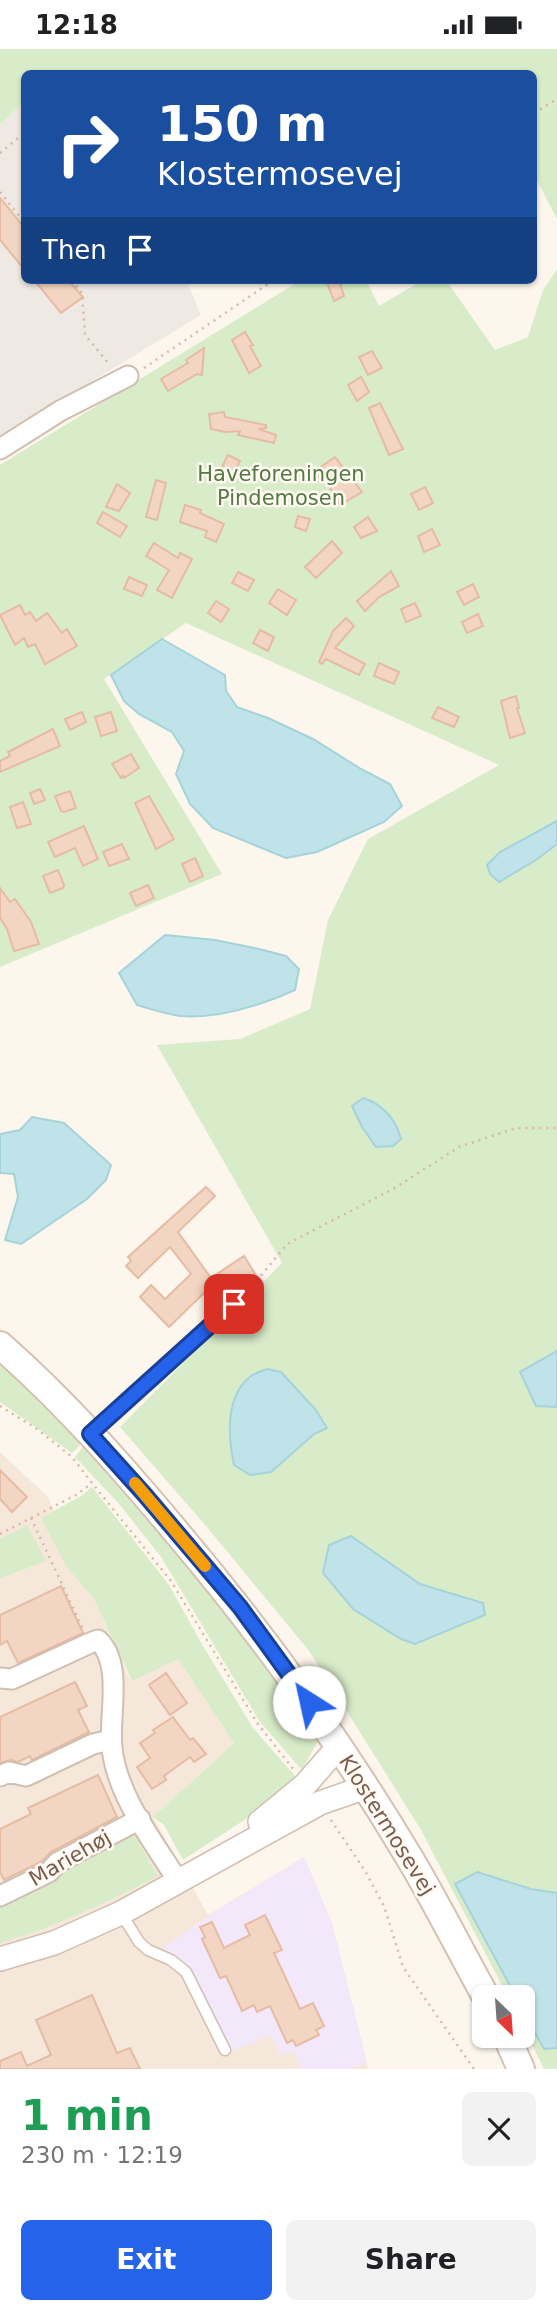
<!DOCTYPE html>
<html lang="en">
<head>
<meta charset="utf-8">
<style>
  body { margin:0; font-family:"DejaVu Sans",sans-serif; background:#f2f2f2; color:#202124; height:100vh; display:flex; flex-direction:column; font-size:26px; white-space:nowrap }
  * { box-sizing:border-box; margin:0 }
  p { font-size:23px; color:#757577 }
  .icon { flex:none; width:38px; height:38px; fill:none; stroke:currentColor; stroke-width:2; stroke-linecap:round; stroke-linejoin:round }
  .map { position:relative; height:2020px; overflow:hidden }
  .side { display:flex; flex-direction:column; background:#fff; flex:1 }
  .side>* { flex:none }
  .top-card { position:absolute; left:21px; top:21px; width:516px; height:214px; border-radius:10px; box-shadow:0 2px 5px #0004; background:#1a4fa0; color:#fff; overflow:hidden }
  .needle { width:46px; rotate:155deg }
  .fabs { position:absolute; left:472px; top:1936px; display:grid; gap:14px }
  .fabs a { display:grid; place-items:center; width:63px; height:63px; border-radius:10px; background:#fff; box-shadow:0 2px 5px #0004; font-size:35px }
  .pin { position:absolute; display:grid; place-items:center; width:60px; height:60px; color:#fff; margin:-30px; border-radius:14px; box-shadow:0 4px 10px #0006 }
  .me { position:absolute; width:77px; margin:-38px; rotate:325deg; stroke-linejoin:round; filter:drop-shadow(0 0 5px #0008) }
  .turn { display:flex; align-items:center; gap:24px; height:147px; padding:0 21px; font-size:32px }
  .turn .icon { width:91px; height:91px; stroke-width:2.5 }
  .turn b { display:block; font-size:49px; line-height:60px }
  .then { display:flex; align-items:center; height:66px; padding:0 21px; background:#0003; gap:14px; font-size:26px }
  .round { display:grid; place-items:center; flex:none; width:74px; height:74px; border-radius:10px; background:#f2f2f2 }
  .overview { display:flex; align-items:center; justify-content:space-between; height:119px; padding:0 21px }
  h1 { font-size:42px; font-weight:700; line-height:52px; color:#1e9e55 }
  .cta { display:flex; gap:14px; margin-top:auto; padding:14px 21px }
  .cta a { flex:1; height:80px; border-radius:10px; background:#2563eb; color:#fff; font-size:28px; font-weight:700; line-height:80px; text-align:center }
  .cta a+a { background:#f2f2f2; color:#202124 }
  .status { display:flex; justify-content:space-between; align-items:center; height:49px; padding:0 35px; background:#fff; direction:ltr }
  .status svg { height:19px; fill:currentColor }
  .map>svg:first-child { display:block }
  .residential { fill:#f5e8da }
  .industrial { fill:#efe9e4 }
  .education { fill:#f3e8fa }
  .green { fill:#d8ecc9 }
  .water { fill:#bfe3e8; stroke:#a5d3da; stroke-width:2 }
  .building { fill:#f3d5c3; stroke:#e6bba3; stroke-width:2 }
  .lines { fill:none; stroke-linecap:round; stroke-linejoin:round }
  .service-casing { stroke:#d1beb0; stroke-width:13 }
  .minor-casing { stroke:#d1beb0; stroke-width:23 }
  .tertiary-casing { stroke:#d1beb0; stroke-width:26 }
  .secondary-casing { stroke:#d6c0b0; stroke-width:30 }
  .path { stroke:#d9b8a5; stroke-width:2.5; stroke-dasharray:2 5; stroke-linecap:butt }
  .service { stroke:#fff; stroke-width:10 }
  .minor { stroke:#fff; stroke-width:19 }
  .tertiary { stroke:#fff; stroke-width:23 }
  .secondary { stroke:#fff; stroke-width:26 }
  .route-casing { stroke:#184099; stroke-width:18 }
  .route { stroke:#2563eb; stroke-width:12 }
  .slow { stroke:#f59e0b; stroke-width:12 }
  .labels { text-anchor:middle; stroke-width:5; stroke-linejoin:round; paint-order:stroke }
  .park-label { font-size:21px; fill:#537a41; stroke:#fffaf3 }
  .street-label { font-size:21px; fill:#7a5c4d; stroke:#fffaf3 }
</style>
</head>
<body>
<div class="status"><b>12:18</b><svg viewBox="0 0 49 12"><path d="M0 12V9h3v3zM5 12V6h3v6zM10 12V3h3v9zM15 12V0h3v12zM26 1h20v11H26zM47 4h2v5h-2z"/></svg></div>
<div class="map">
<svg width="557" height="2020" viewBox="0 0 557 2020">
  <rect width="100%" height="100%" fill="#fdf6ec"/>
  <polygon class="residential" points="0,1403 48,1448 131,1632 178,1610 234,1694 153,1768 208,1866 304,1808 332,1874 368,2020 0,2020"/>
  <polygon class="industrial" points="24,53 24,231 186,231 201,266 0,388 0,75"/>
  <polygon class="education" points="304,1808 332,1874 367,2013 350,2020 301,2020 293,2002 281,2007 271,1986 231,2003 190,1921 178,1910 160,1901 208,1867"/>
  <g class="green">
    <polygon points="0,0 557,0 557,170 534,126 534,24 63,24 58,20 54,24 24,24 24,53 0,75"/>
    <polygon points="557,220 557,2020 544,2020 523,1977 523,1948 508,1948 421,1781 310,1603 206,1477 120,1378 282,1214 157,996 240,990 310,960 328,871 368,790 499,716 186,574 104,630 222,825 0,918 0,416 301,231 366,231 379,257 423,231 446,231 495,301 528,288 543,241"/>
    <polygon points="0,1312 81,1395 72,1404 0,1353"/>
    <polygon points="84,1397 218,1549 320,1688 302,1721 260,1673 161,1508 120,1456 75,1408"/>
    <polygon points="92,1438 169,1536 203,1597 253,1679 296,1728 267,1756 183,1811 164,1776 153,1768 234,1694 178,1610 132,1632 94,1550 66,1517 41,1469 81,1447"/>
    <polygon points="27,1476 46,1512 0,1529 0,1490"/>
    <path d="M132 1783 158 1827C107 1854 56 1877 0 1894V1856L59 1827 61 1819Z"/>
  </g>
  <g class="water">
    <polygon points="162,590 225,626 226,642 237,658 268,669 313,690 361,720 390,735 402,757 384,773 317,803 286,809 213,779 190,755 176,725 184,702 172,683 139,665 124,652 111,626"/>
    <polygon points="557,772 557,795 536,811 499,833 490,825 487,816 500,803"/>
    <path d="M165 886 215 891 259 900 286 907 299 920 295 941C259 957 219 970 180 967 165 965 151 960 137 956L119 924Z"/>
    <path d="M363 1049C382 1055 396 1070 401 1090L393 1097 376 1098 362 1078 352 1057Z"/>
    <polygon points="32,1068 64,1074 111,1116 106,1131 87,1150 21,1195 5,1191 18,1148 14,1125 0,1124 0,1085 20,1081"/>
    <polygon points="557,1302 557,1358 536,1357 520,1323"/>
    <path d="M267 1320 281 1323 316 1361 327 1379 314 1385 271 1423 250 1426 234 1416C228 1387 225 1347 251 1327 255 1324 262 1322 267 1320Z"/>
    <polygon points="351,1487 420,1535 483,1554 485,1566 415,1595 401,1590 353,1560 323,1524 329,1496"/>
    <polygon points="477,1823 531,1840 557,1844 557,1999 544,2000 523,1962 523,1948 516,1948 455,1835"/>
  </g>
  <g class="building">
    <polygon points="0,149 24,178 24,220 0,191"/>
    <polygon points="34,231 68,231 83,248 61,264"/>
    <polygon points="326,231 339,231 344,247 334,252"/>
    <polygon points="245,283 253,296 250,297 261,317 249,324 232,291"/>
    <polygon points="204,299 202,326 197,325 168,342 161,330 188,314 186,311"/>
    <polygon points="372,302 382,319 368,326 359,308"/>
    <polygon points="361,328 369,343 357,352 348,336"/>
    <polygon points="380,354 403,400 389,406 369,359"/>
    <polygon points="224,363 225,368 266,376 266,379 258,380 276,386 274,394 238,386 240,382 225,383 211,380 209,365"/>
    <polygon points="228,406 240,412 233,426 221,420"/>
    <polygon points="335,408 362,443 340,456 325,430 322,432 315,422"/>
    <polygon points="156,431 166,434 157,471 146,468"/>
    <polygon points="117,435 130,444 119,462 106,458"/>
    <polygon points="425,438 433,454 419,461 411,445"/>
    <polygon points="185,456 201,461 200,464 224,475 216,493 205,488 207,482 180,473"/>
    <polygon points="103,463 127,477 120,488 97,474"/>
    <polygon points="298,467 310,470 306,482 295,478"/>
    <polygon points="368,468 377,482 361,489 354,478"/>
    <polygon points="432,480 440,496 424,503 418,487"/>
    <polygon points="332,492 342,504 316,529 305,518"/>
    <polygon points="154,494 178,509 180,504 192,510 172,549 157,541 169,521 146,507"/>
    <polygon points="391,522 399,537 379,548 365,562 357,552"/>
    <polygon points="238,523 254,531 248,542 232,534"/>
    <polygon points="129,528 147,536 142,547 124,540"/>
    <polygon points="473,535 479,548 464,556 457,543"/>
    <polygon points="278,540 296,551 287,566 269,554"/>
    <polygon points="216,552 229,560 221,573 208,564"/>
    <polygon points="415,554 421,567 406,573 401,560"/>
    <polygon points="20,556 25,566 30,563 36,572 47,564 62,584 67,580 77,597 45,615 35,595 28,598 24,589 15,596 0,566"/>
    <polygon points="478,565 483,577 467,584 462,573"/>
    <polygon points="346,569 354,577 335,599 365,615 359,626 326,610 322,615 319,613 333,582"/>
    <polygon points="260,581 274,588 268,602 253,594"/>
    <polygon points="379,614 399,623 394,635 374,627"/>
    <polygon points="516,647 519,659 517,659 525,684 510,689 501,652"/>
    <polygon points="438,658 459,668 454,678 432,669"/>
    <polygon points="82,663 86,673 70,681 65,670"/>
    <polygon points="111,663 117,682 101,687 95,668"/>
    <polygon points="53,680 60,697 0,723 0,712 10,707 8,703"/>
    <polygon points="131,705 139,719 124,729 123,727 121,729 112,715"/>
    <polygon points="40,740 45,751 34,755 30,744"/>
    <polygon points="70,742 76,759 64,763 61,762 55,747"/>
    <polygon points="149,747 174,790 156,800 135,754"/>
    <polygon points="23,753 31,775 17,779 10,758"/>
    <polygon points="84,777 98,810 83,817 75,799 55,808 48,793"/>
    <polygon points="122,795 129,810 109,817 103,803"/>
    <polygon points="195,809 203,827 190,833 182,815"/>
    <polygon points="58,821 64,836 63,839 50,844 43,827"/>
    <polygon points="148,836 154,849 136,857 130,844"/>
    <polygon points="0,839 10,853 15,850 31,873 39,895 14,902 7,880 0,869"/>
    <polygon points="206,1138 215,1147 178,1183 211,1229 244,1207 257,1228 215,1257 206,1242 169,1278 140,1248 151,1236 165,1250 191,1225 170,1198 138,1229 126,1217 131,1212 128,1208"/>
    <polygon points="0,1421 27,1448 12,1463 0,1450"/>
    <polygon points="61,1537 83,1584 18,1614 7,1592 0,1596 0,1566"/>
    <polygon points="166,1624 187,1654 170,1666 149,1636"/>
    <polygon points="75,1633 87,1657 78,1661 89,1683 32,1711 30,1707 18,1713 11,1711 0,1714 0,1668"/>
    <polygon points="173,1668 190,1691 193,1689 206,1705 194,1713 190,1708 164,1727 166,1731 152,1740 137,1718 150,1709 140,1694 155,1684 153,1681"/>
    <polygon points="98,1726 117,1768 51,1803 41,1813 4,1831 0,1823 0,1780 31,1765 28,1759"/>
    <polygon points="265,1866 282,1901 274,1904 300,1960 313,1954 324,1977 316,1981 319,1986 296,1997 293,1991 287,1994 270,1957 257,1963 254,1956 242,1962 226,1927 220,1929 202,1890 205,1888 200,1878 212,1873 224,1899 250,1886 245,1876"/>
    <polygon points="92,1946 117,2004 130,1999 140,2020 0,2020 0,2012 21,2003 27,2017 51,2006 36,1971"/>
  </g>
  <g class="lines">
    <defs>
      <g id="service">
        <polyline points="90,1385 234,1255"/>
        <polyline points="121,1864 139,1893 148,1901 171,1911 186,1923 225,2001"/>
      </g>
      <g id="minor">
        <polyline points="0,400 60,362 128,327"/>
        <path d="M0 1629 12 1630 90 1594 98 1591C124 1615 108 1668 112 1699 117 1747 153 1792 178 1832"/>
        <polyline points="0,1727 9,1723 26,1727 93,1695 111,1691"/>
        <polyline points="0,1847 49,1823 57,1814 140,1770"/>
      </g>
      <g id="tertiary">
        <polyline points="260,1773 305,1736 339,1697"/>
        <polyline points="0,1910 54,1894 121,1864 320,1754 366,1738"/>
      </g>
      <g id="secondary">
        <path d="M0 1296C65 1353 123 1419 178 1485 265 1588 343 1697 412 1813 438 1857 461 1903 486 1948"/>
        <polyline points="506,1986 521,2020"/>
      </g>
    </defs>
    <use href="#service" class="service-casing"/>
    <use href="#minor" class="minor-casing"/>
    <use href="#tertiary" class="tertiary-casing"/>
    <use href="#secondary" class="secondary-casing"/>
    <g class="path">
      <polyline points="534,64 557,50"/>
      <polyline points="0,104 24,84"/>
      <polyline points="0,143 24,173"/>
      <polyline points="72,231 82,244 85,286 110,316"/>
      <polyline points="144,319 274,231"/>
      <polyline points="242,1247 255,1234 287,1195 393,1140 459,1098 516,1079 557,1079"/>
      <polyline points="0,1357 37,1380 72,1408 92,1434 171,1532 258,1675 294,1721"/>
      <polyline points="31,1469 83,1580"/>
      <polyline points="0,1485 76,1446 92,1434"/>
      <polyline points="331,1771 365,1822 384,1857 403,1918 474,2020"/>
    </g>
    <use href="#service" class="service"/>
    <use href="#minor" class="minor"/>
    <use href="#tertiary" class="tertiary"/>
    <use href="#secondary" class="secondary"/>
  </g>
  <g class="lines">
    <defs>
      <polyline id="route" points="234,1255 90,1385 145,1446 240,1558 309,1653"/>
    </defs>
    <use href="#route" class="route-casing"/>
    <use href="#route" class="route"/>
    <polyline class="slow" points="135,1434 205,1517"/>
  </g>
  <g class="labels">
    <g class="park-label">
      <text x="281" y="432">Haveforeningen<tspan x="281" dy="24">Pindemosen</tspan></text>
    </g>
    <g class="street-label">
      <text transform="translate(387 1776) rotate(58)" y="7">Klostermosevej</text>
      <text transform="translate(70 1809) rotate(-30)" y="7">Mariehøj</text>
    </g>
  </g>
</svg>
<div class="fabs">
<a><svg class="needle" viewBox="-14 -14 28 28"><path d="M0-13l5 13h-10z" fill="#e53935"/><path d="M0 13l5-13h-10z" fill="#757577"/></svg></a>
</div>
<div class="pin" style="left:234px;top:1255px;background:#d93025"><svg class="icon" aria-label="arrive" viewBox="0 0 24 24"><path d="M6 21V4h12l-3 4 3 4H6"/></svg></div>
<svg class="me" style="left:309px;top:1653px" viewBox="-20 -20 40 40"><circle r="19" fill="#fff"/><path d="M0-13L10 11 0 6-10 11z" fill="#2563eb"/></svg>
<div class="top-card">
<div class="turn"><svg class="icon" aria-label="right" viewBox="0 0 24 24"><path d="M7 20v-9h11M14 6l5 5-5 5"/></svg><div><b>150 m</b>Klostermosevej</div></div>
<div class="then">Then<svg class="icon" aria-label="arrive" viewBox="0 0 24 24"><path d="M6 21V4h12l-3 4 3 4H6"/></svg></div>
</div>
</div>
<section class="side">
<div class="overview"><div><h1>1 min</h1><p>230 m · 12:19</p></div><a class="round"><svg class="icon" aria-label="close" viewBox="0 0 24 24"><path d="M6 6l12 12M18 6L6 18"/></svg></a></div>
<div class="cta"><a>Exit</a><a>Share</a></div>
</section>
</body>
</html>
